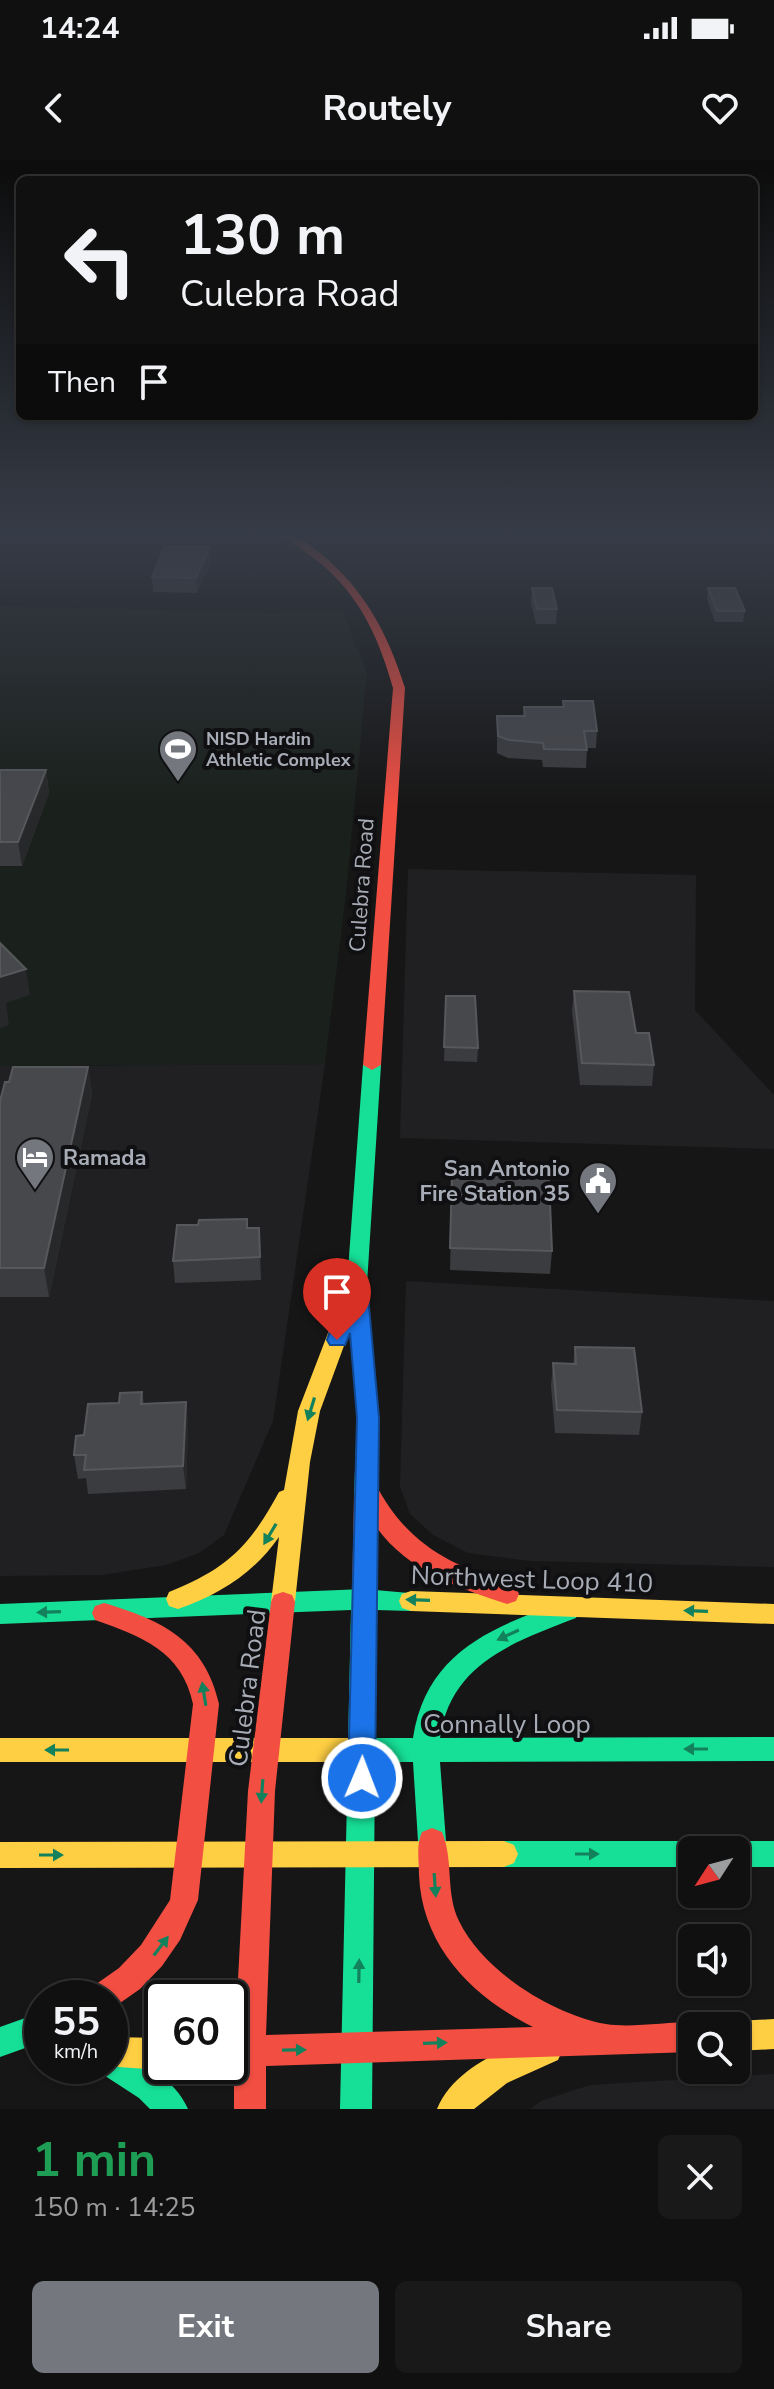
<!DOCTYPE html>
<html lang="en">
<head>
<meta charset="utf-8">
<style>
  body { margin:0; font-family:"Nunito Sans",sans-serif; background:#191919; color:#f1f3f6; height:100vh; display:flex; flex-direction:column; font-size:30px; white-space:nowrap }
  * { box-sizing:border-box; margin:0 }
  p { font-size:26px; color:#9c9d9f }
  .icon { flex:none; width:44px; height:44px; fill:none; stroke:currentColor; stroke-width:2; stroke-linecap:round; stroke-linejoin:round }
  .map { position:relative; height:1949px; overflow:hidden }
  .details { display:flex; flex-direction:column; background:#101010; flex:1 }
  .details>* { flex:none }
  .banner { position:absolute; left:16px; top:16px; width:742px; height:244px; border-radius:12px; box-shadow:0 2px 6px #0004,0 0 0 2px #303030; background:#101010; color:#f1f3f6; overflow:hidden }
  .needle { width:52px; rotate:234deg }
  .fabs { position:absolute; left:678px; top:1676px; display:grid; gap:16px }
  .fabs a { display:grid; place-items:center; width:72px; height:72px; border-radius:12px; background:#101010; box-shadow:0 2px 6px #0004,0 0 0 2px #303030; font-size:40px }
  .speed { position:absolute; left:24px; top:1820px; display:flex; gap:16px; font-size:40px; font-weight:700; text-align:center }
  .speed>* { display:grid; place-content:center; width:104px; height:104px; border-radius:50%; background:#101010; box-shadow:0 2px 6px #0004,0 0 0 2px #303030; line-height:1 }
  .speed small { font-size:20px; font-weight:400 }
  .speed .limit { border:4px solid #111; border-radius:12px; background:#fff; color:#111 }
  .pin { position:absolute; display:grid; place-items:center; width:68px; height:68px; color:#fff; margin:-82px -34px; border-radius:50% 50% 50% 0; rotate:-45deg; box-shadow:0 0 8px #0007 }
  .pin .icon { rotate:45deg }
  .me { position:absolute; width:88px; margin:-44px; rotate:1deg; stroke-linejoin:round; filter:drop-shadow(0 0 6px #0008) }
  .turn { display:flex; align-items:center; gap:28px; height:168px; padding:0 32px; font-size:36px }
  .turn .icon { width:104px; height:104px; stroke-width:2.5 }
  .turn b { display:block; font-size:56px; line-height:68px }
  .then { display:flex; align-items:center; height:76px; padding:0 32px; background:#0003; gap:16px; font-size:30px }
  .round { display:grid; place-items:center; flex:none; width:84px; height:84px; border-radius:12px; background:#191919 }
  .summary { display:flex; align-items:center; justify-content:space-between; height:136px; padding:0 32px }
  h1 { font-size:48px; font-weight:700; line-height:60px; color:#1e9e55 }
  .cta { display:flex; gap:16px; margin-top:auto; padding:16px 32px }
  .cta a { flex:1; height:92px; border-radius:12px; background:#74787e; color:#fff; font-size:32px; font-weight:700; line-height:92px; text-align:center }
  .cta a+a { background:#191919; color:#f1f3f6 }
  .status { display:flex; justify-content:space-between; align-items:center; height:56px; padding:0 40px; background:#101010; direction:ltr }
  .status svg { height:22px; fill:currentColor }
  header { display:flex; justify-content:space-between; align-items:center; height:104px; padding:0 32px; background:#101010; font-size:36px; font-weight:700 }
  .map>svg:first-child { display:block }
  .built { fill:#202023 }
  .green { fill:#1a201b }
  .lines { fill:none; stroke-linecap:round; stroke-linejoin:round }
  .fast { fill:#16e098; fill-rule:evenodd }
  .slow { fill:#ffcf43; fill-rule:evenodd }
  .jam { fill:#f24e42; fill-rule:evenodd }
  .wall { fill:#3b3c3f }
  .shaded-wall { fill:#272829 }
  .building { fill:#47484c; stroke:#56585c; stroke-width:2 }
  .oneway { fill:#13825c }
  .route { fill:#1a73e8; stroke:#114b97; stroke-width:2 }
  .labels { text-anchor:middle; stroke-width:8; stroke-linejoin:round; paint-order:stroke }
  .far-poi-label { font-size:18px; font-weight:bold; fill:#a7acb6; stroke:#101012; text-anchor:start }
  .street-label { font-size:22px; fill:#a7acb6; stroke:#101012 }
  .poi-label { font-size:22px; font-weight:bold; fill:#a7acb6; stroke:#101012; text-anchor:start }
  .near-street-label { font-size:26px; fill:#a7acb6; stroke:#101012 }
</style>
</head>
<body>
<div class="status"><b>14:24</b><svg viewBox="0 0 49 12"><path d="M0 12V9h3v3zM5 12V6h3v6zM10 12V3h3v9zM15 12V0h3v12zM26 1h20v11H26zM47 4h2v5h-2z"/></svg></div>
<header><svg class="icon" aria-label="back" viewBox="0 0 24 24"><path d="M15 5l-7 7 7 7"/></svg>Routely<svg class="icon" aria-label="heart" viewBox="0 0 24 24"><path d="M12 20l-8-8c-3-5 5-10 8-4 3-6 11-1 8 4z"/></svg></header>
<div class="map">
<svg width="774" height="1949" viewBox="0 0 774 1949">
  <rect width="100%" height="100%" fill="#161616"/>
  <g class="built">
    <polygon points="408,709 696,715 695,850 774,935 774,989 400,978"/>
    <polygon points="325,904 273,1261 224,1375 199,1393 166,1405 102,1415 0,1416 0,906"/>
    <polygon points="406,1121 774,1141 774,1407 530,1401 468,1393 433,1375 410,1354 400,1327"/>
    <polygon points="774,1914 774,1949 530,1949 541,1941 590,1925"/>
  </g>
  <polygon class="green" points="0,446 276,453 342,450 367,513 346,734 325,904 0,906"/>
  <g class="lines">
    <g class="fast">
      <polygon points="372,900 381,905 367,1124 379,1258 378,1336 374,1342 366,1345 358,1342 354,1336 357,1258 347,1124 363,905"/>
      <path d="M364 1429 420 1434 423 1441 420 1448 411 1451 376 1450 375 1578H413C426 1492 493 1466 567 1441L576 1444 579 1451 576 1458C513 1482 450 1504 440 1578L774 1577V1601L440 1602 446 1681 442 1690 432 1694 422 1690 418 1681 413 1602H375L372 1949H340L348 1595 346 1590 348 1584 351 1450 0 1464V1444Z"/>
      <polygon points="504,1681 692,1681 702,1685 704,1690 692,1690 692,1707 504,1707 494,1703 490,1694 494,1685"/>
      <polygon points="736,1681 774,1681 774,1707 736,1707 736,1690 724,1690 726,1685"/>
      <polygon points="42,1852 42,1882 0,1897 0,1867"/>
      <path d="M110 1885C138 1897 176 1920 188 1949H150L139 1938 99 1912 96 1906H110Z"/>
    </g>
    <g class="slow">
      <path d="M353 1127 360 1129 363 1134 320 1251 310 1302 295 1442 292 1449 283 1452 274 1449 271 1442 279 1377C254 1413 219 1435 178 1449L169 1446 166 1439 169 1432C228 1408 249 1387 279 1332L284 1330 298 1251 343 1134 346 1129Z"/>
      <polygon points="411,1431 774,1444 774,1464 411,1451 402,1448 399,1441 402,1434"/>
      <polygon points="0,1578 359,1578 368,1582 372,1590 368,1598 359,1602 0,1602"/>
      <polygon points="504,1681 514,1685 518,1694 514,1703 504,1707 0,1708 0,1682"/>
      <polygon points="774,1859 774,1889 736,1891 736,1866 725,1865 736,1861"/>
      <path d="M547 1873 558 1878 563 1889 558 1900 507 1923 474 1949H437C454 1907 507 1887 547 1873Z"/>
      <polygon points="110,1877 162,1878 162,1906 171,1906 162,1910 104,1906 110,1906"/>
    </g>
    <g class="jam">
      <path d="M282 374C298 374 308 384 320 393 365 430 388 474 405 528L381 905 372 910 363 905 393 528C380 482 363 442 327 409 313 396 296 387 282 374Z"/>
      <path d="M368 1322 376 1325C409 1387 452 1405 516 1427L519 1434 516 1441 507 1444C459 1428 408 1411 377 1368L376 1439 373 1446 364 1449 355 1446 352 1439 354 1336 360 1325Z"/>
      <path d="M283 1432 292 1435 295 1442 275 1631 266 1875 533 1867C472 1837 422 1786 419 1715 419 1700 416 1685 422 1672L432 1668 442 1672C454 1700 445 1732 459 1761 483 1811 552 1854 606 1864 630 1868 667 1862 692 1862L703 1866H692V1892L266 1906V1949H234V1907L226 1906H230V1876H235L248 1631 271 1442 274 1435Z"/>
      <path d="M104 1443C162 1460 205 1481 219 1544L198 1740 180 1780 162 1806 140 1829 110 1850V1838H88L92 1827 119 1808 141 1785 170 1740 193 1544C182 1491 141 1476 95 1460L92 1453 95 1446Z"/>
    </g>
  </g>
  <g class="wall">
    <polygon points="211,402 197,433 153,432 152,417"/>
    <polygon points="532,428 557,449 556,464 536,464 531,443"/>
    <polygon points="708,428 745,451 743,462 715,462 707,439"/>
    <polygon points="563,541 597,571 596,588 587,588 586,608 543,607 542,600 508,598 497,593 497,556 523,556 524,547 562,547"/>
    <polygon points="0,610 46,610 49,633 22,706 0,706"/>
    <polygon points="574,831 636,873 654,905 652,926 580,925 572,851"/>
    <polygon points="446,836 478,888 477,902 444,901"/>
    <polygon points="88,907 92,934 49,1137 0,1137 0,941"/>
    <polygon points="452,1014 552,1091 550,1114 450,1110"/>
    <polygon points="248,1068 259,1068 261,1120 175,1123 173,1101"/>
    <polygon points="575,1187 642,1252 639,1275 555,1273 551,1226 553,1203 573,1204"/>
    <polygon points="142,1232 144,1244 186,1242 188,1265 186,1329 88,1334 86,1318 78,1319 74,1295 84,1275 119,1243"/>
  </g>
  <g class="shaded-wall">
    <polygon points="210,387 211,402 197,433 196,418"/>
    <polygon points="46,610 49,633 22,706 18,682"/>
    <polygon points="26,809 30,835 6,843 9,865 0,868 0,817"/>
    <polygon points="88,907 92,934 49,1137 44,1108"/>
    <polygon points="186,1242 188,1265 186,1329 183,1306"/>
  </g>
  <g class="building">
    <polygon points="165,387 210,387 196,418 152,417"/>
    <polygon points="532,428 552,428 557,449 537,449"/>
    <polygon points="708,428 735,428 745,451 717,451"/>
    <polygon points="563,541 593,541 597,571 584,571 587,590 544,589 543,583 509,580 498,576 497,556 525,556 524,547 564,547"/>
    <polygon points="0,610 46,610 18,682 0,682"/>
    <polygon points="0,783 26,809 0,817"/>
    <polygon points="574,831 629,832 636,873 649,873 654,905 582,903"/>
    <polygon points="446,836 475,836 478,888 444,887"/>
    <polygon points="13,907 88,907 44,1108 0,1108 0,941 5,922 9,922"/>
    <polygon points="452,1014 549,1018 552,1091 450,1088"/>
    <polygon points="247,1059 247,1068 259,1068 260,1097 173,1101 177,1065 198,1065 199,1060"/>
    <polygon points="575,1187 634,1188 642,1252 557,1250 553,1203 576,1204"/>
    <polygon points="142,1232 141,1244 186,1242 183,1306 84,1310 86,1295 74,1295 76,1276 84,1275 88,1244 119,1243 120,1233"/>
  </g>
  <defs><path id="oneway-solid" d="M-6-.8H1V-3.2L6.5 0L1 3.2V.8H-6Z" transform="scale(2)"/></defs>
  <g class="oneway">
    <use href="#oneway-solid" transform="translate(311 1249) rotate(107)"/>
    <use href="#oneway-solid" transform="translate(270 1374) rotate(121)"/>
    <use href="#oneway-solid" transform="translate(418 1440) rotate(-178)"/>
    <use href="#oneway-solid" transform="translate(696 1451) rotate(-178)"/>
    <use href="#oneway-solid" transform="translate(49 1452) rotate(178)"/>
    <use href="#oneway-solid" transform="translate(508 1475) rotate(155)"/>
    <use href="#oneway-solid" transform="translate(204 1534) rotate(-99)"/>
    <use href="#oneway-solid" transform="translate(696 1589) rotate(180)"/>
    <use href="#oneway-solid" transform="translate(57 1590) rotate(180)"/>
    <use href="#oneway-solid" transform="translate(262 1631) rotate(94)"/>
    <use href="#oneway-solid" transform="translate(587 1694)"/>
    <use href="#oneway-solid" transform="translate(51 1695)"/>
    <use href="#oneway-solid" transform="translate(435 1725) rotate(86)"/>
    <use href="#oneway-solid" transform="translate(161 1786) rotate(-53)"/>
    <use href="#oneway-solid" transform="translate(359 1811) rotate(-89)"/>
    <use href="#oneway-solid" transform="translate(435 1883) rotate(-2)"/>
    <use href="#oneway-solid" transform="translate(294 1890) rotate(-1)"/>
  </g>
  <linearGradient id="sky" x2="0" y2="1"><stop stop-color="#0c0c0c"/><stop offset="0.58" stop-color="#363c47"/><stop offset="1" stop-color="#363c47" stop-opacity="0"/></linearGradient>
  <rect width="774" height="647" fill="url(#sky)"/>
  <polygon class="route" points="357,1117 367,1124 379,1258 375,1618 371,1627 362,1630 352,1627 348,1618 357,1258 350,1173 345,1185 330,1185 327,1180 346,1124"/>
  <defs>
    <symbol id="stadium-pin" viewBox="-11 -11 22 30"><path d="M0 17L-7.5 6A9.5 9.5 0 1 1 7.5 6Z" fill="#74787e" stroke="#101012"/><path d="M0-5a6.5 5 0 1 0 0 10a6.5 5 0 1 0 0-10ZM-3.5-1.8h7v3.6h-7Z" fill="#fff"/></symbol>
    <symbol id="hotel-pin" viewBox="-11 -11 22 30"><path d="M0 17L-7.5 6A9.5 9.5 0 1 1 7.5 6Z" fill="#74787e" stroke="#101012"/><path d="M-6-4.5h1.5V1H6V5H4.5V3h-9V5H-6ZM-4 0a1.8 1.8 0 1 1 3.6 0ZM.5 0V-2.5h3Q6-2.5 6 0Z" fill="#fff"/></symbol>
    <symbol id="civic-pin" viewBox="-11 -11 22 30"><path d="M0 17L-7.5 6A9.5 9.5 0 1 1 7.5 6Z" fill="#74787e" stroke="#101012"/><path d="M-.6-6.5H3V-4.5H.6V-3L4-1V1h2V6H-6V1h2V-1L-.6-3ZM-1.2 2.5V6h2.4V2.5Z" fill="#fff"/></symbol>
  </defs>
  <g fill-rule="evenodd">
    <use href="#stadium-pin" x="156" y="567" width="44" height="60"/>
    <use href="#hotel-pin" x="13" y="975" width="44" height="60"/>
    <use href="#civic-pin" x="576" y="999" width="44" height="60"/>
  </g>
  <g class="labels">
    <g class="far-poi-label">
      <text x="206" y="585">NISD Hardin<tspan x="206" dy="21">Athletic Complex</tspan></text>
    </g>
    <g class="street-label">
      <text transform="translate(361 725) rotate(-86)" y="8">Culebra Road</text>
    </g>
    <g class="poi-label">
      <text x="63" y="1005">Ramada</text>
      <text x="570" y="1016" text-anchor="end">San Antonio<tspan x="570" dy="25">Fire Station 35</tspan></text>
    </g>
    <g class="near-street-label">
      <text transform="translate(532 1419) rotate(2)" y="9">Northwest Loop 410</text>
      <text transform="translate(247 1528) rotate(-83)" y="9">Culebra Road</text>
      <text x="507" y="1573">Connally Loop</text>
    </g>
  </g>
</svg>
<div class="fabs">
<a><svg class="needle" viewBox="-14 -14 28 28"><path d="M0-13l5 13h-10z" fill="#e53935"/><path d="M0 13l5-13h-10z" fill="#9c9d9f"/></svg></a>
<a><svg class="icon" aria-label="sound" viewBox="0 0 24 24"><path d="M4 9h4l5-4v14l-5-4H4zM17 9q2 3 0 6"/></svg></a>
<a><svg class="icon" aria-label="search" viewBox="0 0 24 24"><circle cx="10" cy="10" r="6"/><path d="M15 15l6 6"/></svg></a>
</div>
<div class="speed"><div>55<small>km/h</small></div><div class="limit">60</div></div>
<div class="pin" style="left:337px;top:1180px;background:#d93025"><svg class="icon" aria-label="arrive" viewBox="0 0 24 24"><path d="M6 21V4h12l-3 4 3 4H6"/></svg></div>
<svg class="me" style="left:362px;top:1618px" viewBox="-20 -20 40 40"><circle r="17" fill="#1a73e8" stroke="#fff" stroke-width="3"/><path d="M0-11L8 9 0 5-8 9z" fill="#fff"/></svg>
<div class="banner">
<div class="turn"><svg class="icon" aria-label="left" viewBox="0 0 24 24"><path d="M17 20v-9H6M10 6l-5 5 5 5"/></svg><div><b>130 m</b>Culebra Road</div></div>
<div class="then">Then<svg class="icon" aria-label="arrive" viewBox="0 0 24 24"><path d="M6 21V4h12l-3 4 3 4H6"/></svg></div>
</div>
</div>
<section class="details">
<div class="summary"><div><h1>1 min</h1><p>150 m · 14:25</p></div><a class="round"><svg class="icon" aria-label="close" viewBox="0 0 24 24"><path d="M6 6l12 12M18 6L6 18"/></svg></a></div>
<div class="cta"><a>Exit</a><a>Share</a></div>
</section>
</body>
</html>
